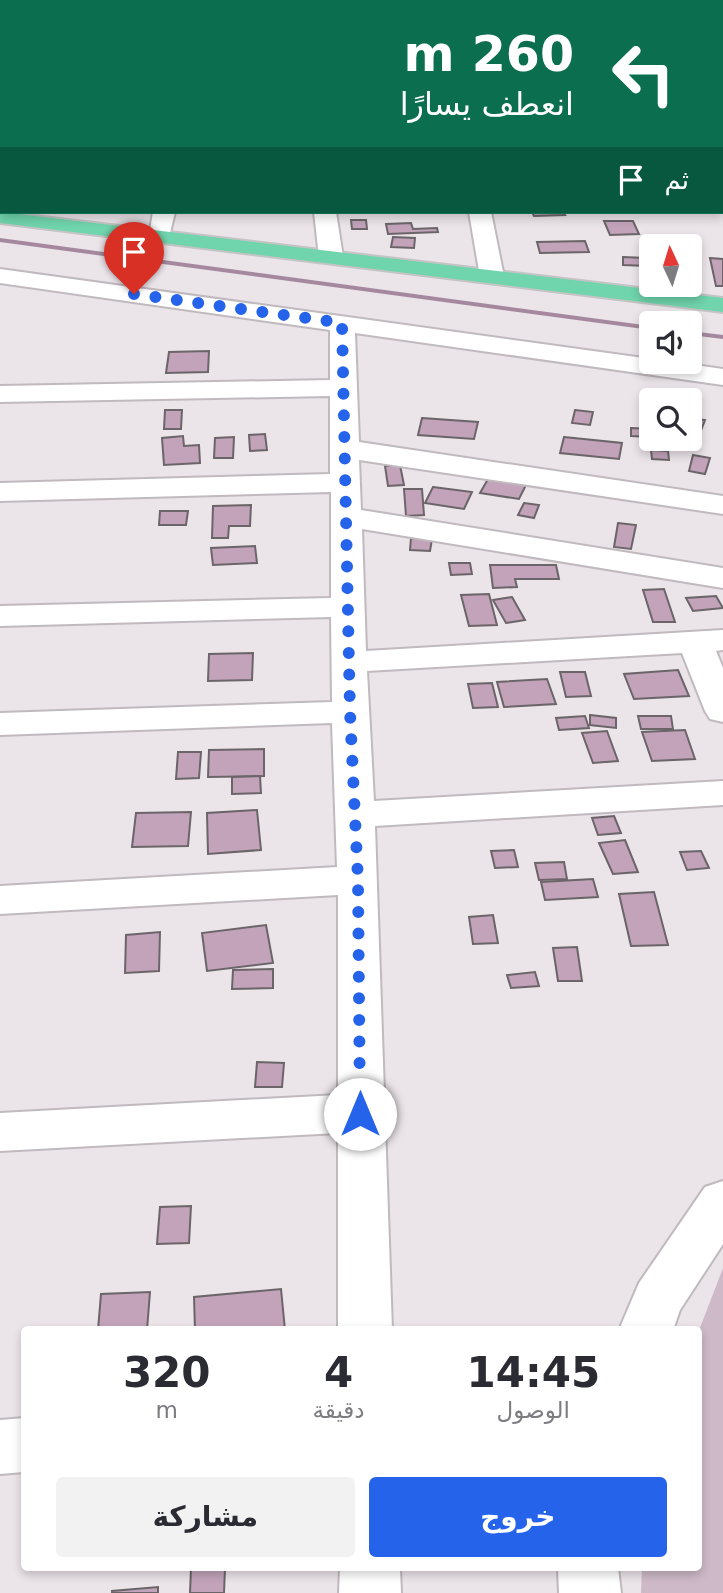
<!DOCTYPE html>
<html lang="ar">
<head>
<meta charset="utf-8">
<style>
  body { margin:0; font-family:"DejaVu Sans",Cairo,sans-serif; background:#f2f2f3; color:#2b2b33; direction:rtl; height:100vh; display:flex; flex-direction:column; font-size:26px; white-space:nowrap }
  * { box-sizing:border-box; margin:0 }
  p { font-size:23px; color:#7c7c81 }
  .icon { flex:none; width:38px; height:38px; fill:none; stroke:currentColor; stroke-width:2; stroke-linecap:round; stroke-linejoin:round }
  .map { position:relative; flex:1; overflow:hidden; direction:ltr }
  .details { position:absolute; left:21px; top:1326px; width:681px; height:245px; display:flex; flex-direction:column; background:#fff; border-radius:7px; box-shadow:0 4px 10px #0003; direction:rtl }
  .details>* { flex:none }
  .banner { position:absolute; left:0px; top:0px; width:724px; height:214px; box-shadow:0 4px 10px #0003; direction:rtl; background:#0b6e4f; color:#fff; overflow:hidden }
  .needle { width:46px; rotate:356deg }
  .fabs { position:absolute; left:639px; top:234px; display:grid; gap:14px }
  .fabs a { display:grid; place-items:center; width:63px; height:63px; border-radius:7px; background:#fff; box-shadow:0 4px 10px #0003; font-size:35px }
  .pin { position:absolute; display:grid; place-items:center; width:60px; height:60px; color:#fff; margin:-72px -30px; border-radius:50% 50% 50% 0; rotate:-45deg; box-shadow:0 0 7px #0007 }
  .pin .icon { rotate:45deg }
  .me { position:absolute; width:77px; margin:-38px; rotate:0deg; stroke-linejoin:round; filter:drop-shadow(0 0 5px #0008) }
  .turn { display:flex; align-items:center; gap:24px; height:147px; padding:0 35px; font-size:32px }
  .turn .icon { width:91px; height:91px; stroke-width:2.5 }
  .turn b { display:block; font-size:49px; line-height:60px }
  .then { display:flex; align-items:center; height:66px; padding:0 35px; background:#0003; gap:14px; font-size:26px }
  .eta { display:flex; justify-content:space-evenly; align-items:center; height:119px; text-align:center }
  .eta b { font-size:42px; font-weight:700; line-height:49px }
  .button { display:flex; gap:14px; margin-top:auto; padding:14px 35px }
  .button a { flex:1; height:80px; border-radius:7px; background:#2563eb; color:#fff; font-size:28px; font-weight:700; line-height:80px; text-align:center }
  .button a+a { background:#f2f2f3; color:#2b2b33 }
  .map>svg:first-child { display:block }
  .green { fill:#ceb9c8 }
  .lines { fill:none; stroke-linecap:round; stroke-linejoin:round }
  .stream { fill:#a5889e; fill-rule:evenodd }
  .building { fill:#c2a3ba; stroke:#6b6569; stroke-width:2 }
  .minor-casing { stroke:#c0b9be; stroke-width:4 }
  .major-casing { stroke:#c5c4c5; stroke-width:4 }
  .minor { fill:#fff; fill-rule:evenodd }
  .major { fill:#70d4ac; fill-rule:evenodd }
  .route { stroke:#2563eb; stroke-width:12; stroke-dasharray:0 21.6 }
</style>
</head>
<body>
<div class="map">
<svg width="723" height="1593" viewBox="0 0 723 1593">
  <rect width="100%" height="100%" fill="#ebe4e9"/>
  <polygon class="green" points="723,1268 723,1593 641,1593 642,1568 698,1568 698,1333"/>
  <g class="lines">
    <g class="stream">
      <polygon points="0,238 651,326 651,330 0,242"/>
      <polygon points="690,331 723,335 723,339 690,335"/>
    </g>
  </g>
  <g class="building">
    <polygon points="532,212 563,212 565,215 534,216"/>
    <polygon points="351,220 366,220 367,229 352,229"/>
    <polygon points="604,221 633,221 639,234 610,235"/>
    <polygon points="411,223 413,229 437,228 438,232 388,234 386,224"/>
    <polygon points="393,237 415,238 414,248 391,247"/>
    <polygon points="585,241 589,252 540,253 537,242"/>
    <polygon points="623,257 646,258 648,266 623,265"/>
    <polygon points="710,258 723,259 723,286 716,286"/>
    <polygon points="209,351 208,372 166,373 169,352"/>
    <polygon points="165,410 182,410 181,429 164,429"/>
    <polygon points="575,410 593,412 590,425 572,423"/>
    <polygon points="422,418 478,422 474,439 418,435"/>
    <polygon points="690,418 705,420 700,433 690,432"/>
    <polygon points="631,428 651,429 651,437 631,436"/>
    <polygon points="265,434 267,450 250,451 249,435"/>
    <polygon points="183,436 184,446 199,445 200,463 164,465 162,438"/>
    <polygon points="234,437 233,458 214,458 215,438"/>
    <polygon points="564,437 622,443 619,459 560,453"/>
    <polygon points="651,450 668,451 669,460 652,459"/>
    <polygon points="693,455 710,458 705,474 689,471"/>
    <polygon points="400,465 404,485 388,486 385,466"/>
    <polygon points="488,479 526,485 519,499 480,493"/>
    <polygon points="433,487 472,492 464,509 425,503"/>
    <polygon points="404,489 422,489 424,515 406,516"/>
    <polygon points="524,503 539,505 534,518 518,515"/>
    <polygon points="251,505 250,526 229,526 228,538 212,538 213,506"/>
    <polygon points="160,511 188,511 186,525 159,525"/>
    <polygon points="618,523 636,525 631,549 614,547"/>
    <polygon points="411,538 432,539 430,551 410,550"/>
    <polygon points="255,546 257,563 213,565 211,548"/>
    <polygon points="449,563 470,563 472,574 451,575"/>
    <polygon points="490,565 556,565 559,579 515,579 517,587 493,588"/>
    <polygon points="664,589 675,622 653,622 643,590"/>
    <polygon points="489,594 497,625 469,626 461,595"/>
    <polygon points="716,596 723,608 693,611 686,598"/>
    <polygon points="512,597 525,620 506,623 493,600"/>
    <polygon points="253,653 252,680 208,681 209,654"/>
    <polygon points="678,670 689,696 634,699 624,674"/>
    <polygon points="560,672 585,672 591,696 566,697"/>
    <polygon points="547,679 556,704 504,707 497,682"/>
    <polygon points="492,683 498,707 473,708 468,684"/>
    <polygon points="590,715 616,718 616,728 590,725"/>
    <polygon points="585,716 589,728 559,730 556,718"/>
    <polygon points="638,716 671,716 673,729 641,729"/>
    <polygon points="685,730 695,759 652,761 642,732"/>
    <polygon points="607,731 618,761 593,763 582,733"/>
    <polygon points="264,749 264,776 208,777 209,750"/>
    <polygon points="178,752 201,752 199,778 176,779"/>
    <polygon points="260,776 261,793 232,794 232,777"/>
    <polygon points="257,810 261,850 208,854 207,813"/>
    <polygon points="191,812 188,846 132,847 136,813"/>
    <polygon points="614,816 621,833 598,835 592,818"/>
    <polygon points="625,840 638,872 613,874 599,843"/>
    <polygon points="514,850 518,867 495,868 491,851"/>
    <polygon points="701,851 709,868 687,870 680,852"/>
    <polygon points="564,862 567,879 539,880 535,863"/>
    <polygon points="593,879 598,897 545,900 541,882"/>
    <polygon points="654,892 668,945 631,946 619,894"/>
    <polygon points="493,915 498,943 473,944 469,917"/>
    <polygon points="266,925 273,963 207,971 202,933"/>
    <polygon points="160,932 159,971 125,973 126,935"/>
    <polygon points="577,947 582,981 558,981 553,948"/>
    <polygon points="273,969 273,988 232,989 233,970"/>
    <polygon points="535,972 539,986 511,988 507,975"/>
    <polygon points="257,1062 284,1063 282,1087 255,1087"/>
    <polygon points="191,1206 189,1243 157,1244 160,1207"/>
    <polygon points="281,1289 285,1330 195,1330 194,1297"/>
    <polygon points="150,1292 147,1330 98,1330 101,1294"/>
    <polygon points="191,1568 225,1568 224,1593 190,1593"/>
    <polygon points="158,1587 158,1593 112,1593 112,1591"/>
  </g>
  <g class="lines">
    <defs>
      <g id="minor">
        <polygon points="111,0 127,0 110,2"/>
        <polygon points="427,0 443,0 444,2 428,2"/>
        <rect x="0" y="18" width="2" height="10"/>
        <polygon points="0,58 2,58 0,72"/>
        <rect x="0" y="96" width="2" height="12"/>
        <polygon points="0,170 2,170 0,187"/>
        <polygon points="153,212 175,212 168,241 152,241 149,236"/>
        <polygon points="314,212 336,212 343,257 339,262 323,262 319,257"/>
        <polygon points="469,212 491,212 504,277 500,282 484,282 480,277"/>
        <polygon points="0,269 651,359 651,362 674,362 723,369 723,385 355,333 359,442 723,496 723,514 359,460 361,510 723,568 723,588 362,529 366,651 723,630 723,650 716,651 723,668 723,722 710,719 705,711 682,653 367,671 374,801 723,781 723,805 375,826 392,1330 338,1330 338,1133 0,1151 0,1113 338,1095 338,895 0,914 0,886 337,867 332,723 0,735 0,713 332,702 331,617 0,626 0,606 331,598 331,492 0,501 0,483 330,474 330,396 0,402 0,386 330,380 330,330 0,283"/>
        <polygon points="723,1181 723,1244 680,1310 673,1330 619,1330 639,1283 705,1187"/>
        <polygon points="24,1418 24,1472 0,1474 0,1420"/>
        <polygon points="340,1568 400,1568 401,1593 339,1593"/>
        <polygon points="558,1568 618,1568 621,1593 559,1593"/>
      </g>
      <polygon id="major" points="0,209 2,212 723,298 723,312 0,223"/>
    </defs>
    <use href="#minor" class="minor-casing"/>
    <use href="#major" class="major-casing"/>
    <use href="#minor" class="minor"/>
    <use href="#major" class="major"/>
  </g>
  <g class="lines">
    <polyline class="route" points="134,294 342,323 350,712 358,880 360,1114"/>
  </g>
</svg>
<div class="fabs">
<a><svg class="needle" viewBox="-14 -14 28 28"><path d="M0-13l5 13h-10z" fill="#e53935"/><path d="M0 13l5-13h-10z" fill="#7c7c81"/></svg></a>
<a><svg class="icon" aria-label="sound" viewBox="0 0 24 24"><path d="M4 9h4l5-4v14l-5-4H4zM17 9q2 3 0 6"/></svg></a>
<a><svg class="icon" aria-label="search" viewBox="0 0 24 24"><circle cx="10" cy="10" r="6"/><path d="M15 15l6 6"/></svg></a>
</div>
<div class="pin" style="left:134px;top:294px;background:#d93025"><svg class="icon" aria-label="arrive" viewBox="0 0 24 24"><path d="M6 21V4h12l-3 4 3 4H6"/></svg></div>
<svg class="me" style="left:360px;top:1114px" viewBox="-20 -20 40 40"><circle r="19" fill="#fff"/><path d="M0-13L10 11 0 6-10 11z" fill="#2563eb"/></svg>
<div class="banner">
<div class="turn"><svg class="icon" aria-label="left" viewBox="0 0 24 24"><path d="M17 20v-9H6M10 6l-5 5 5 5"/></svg><div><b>260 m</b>انعطف يسارًا</div></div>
<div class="then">ثم<svg class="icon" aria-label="arrive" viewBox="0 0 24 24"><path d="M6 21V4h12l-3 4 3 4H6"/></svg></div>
</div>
<section class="details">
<div class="eta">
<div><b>14:45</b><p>الوصول</p></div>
<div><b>4</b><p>دقيقة</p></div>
<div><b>320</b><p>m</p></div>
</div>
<div class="button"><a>خروج</a><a>مشاركة</a></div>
</section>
</div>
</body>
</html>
